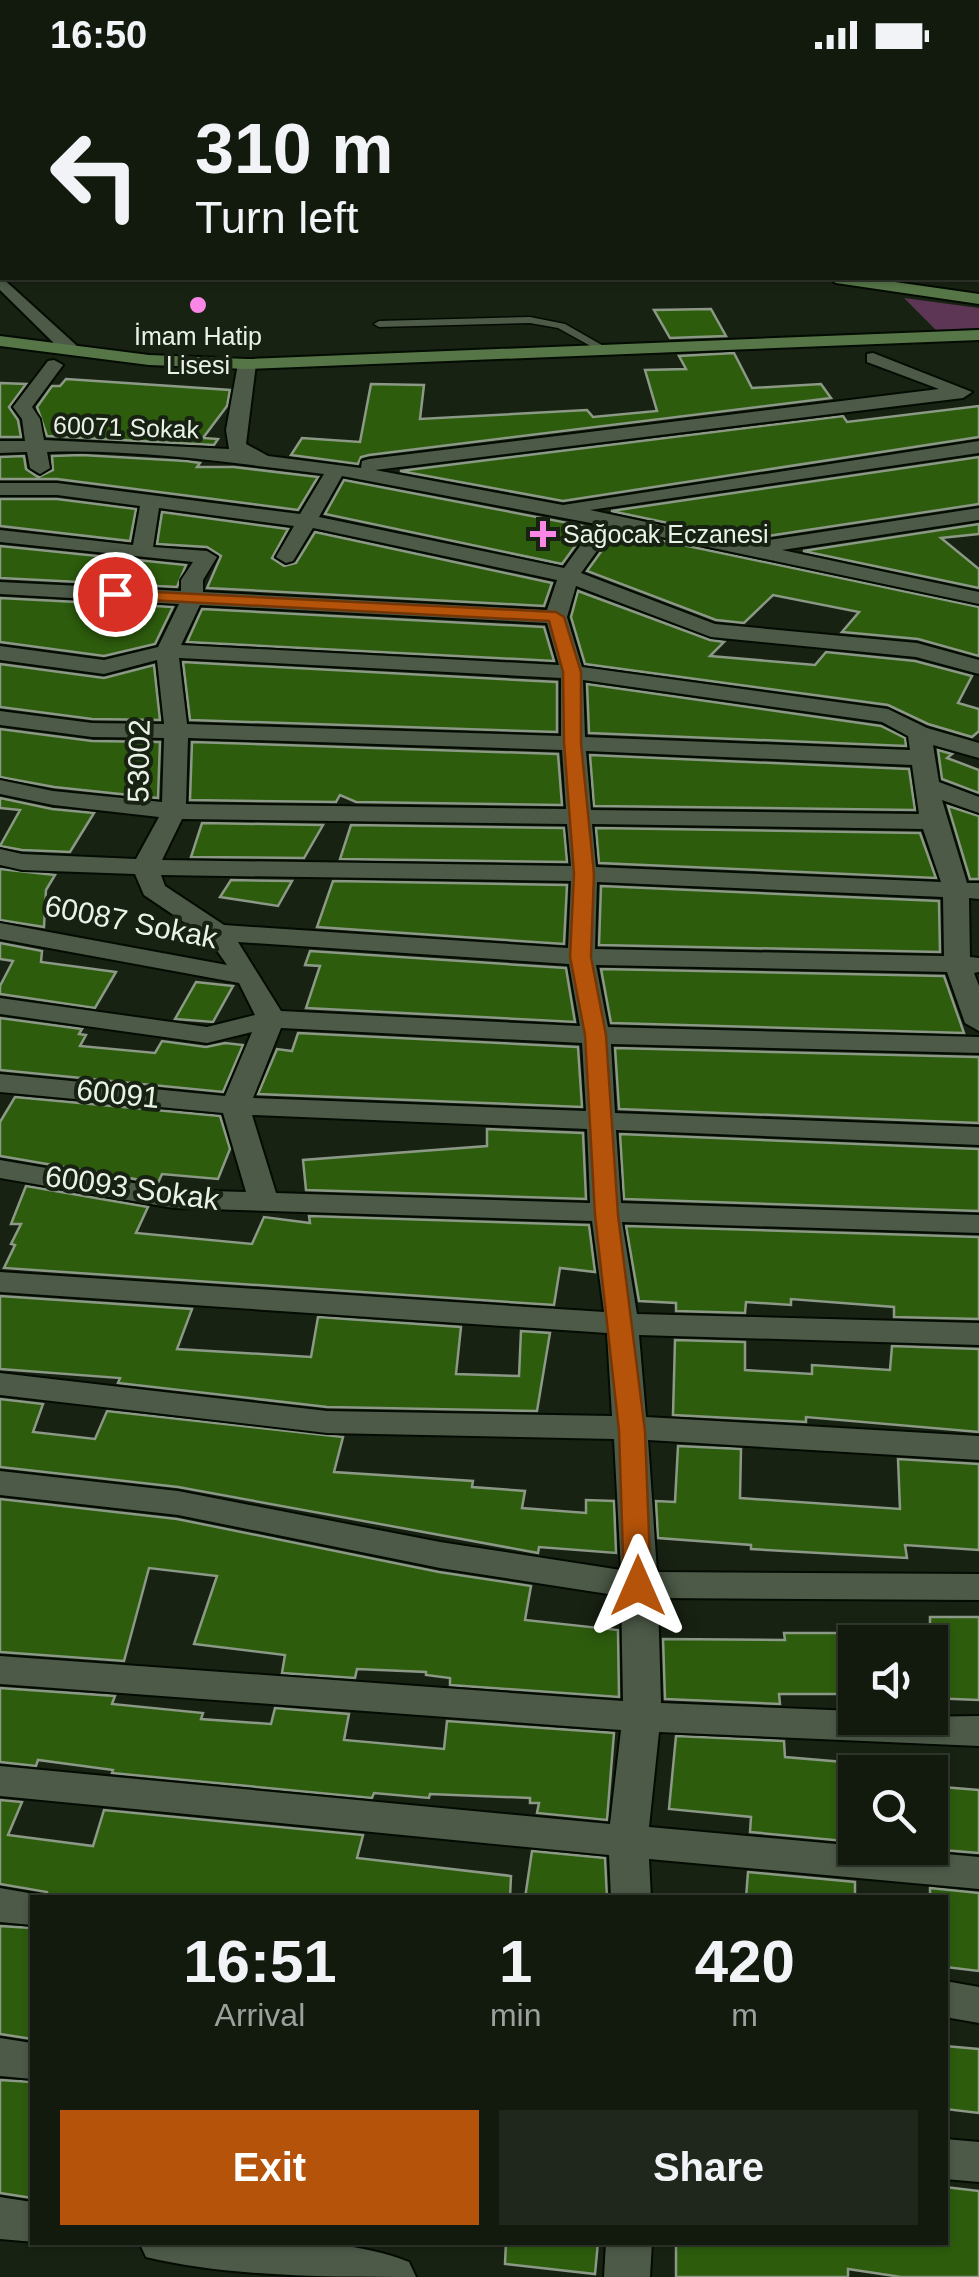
<!DOCTYPE html>
<html lang="en">
<head>
<meta charset="utf-8">
<style>
  body { margin:0; font-family:Arial,sans-serif; background:#1f271c; color:#f1f3f6; height:100vh; display:flex; flex-direction:column; font-size:38px; white-space:nowrap }
  * { box-sizing:border-box; margin:0 }
  p { font-size:32px; color:#9ca19e }
  .icon { flex:none; width:55px; height:55px; fill:none; stroke:currentColor; stroke-width:2; stroke-linecap:round; stroke-linejoin:round }
  .map { position:relative; flex:1; overflow:hidden }
  .side { position:absolute; left:30px; top:1825px; width:918px; height:350px; display:flex; flex-direction:column; background:#121a0e; border-radius:0px; box-shadow:0 2px 8px #0004,0 0 0 2px #31382e }
  .side>* { flex:none }
  .hud { position:absolute; left:0px; top:0px; width:980px; height:210px; box-shadow:0 2px 8px #0004,0 0 0 2px #31382e; background:#121a0e; color:#f1f3f6; overflow:hidden }
  .fabs { position:absolute; left:838px; top:1555px; display:grid; gap:20px }
  .fabs a { display:grid; place-items:center; width:110px; height:110px; border-radius:0px; background:#121a0e; box-shadow:0 2px 8px #0004,0 0 0 2px #31382e; font-size:50px }
  .pin { position:absolute; display:grid; place-items:center; width:85px; height:85px; color:#fff; margin:-42px; border:5px solid #fff; border-radius:50%; box-shadow:0 2px 10px #0007 }
  .me { position:absolute; width:110px; margin:-55px; rotate:0deg; stroke-linejoin:round; filter:drop-shadow(0 0 8px #0008) }
  .turn { display:flex; align-items:center; gap:35px; height:210px; padding:0 30px; font-size:45px }
  .turn .icon { width:130px; height:130px; stroke-width:2.5 }
  .turn b { display:block; font-size:70px; line-height:85px }
  .eta { display:flex; justify-content:space-evenly; align-items:center; height:170px; text-align:center }
  .eta b { font-size:60px; font-weight:800; line-height:70px }
  .action { display:flex; gap:20px; margin-top:auto; padding:20px 30px }
  .action a { flex:1; height:115px; border-radius:0px; background:#b45309; color:#fff; font-size:40px; font-weight:800; line-height:115px; text-align:center }
  .action a+a { background:#1f271c; color:#f1f3f6 }
  .status { display:flex; justify-content:space-between; align-items:center; height:70px; padding:0 50px; background:#121a0e; direction:ltr }
  .status svg { height:28px; fill:currentColor }
  .map>svg:first-child { display:block }
  .green { fill:#5d3656 }
  .building { fill:#2d5c0d; stroke:#8b9986; stroke-width:2.5 }
  .lines { fill:none; stroke-linecap:round; stroke-linejoin:round }
  .lane-casing { stroke:#040b02; stroke-width:3 }
  .street-casing { stroke:#040b02; stroke-width:4 }
  .secondary-casing { stroke:#040b02; stroke-width:4 }
  .lane { fill:#4d5a48; fill-rule:evenodd }
  .street { fill:#4d5a48; fill-rule:evenodd }
  .secondary { fill:#577648; fill-rule:evenodd }
  .route { fill:#b45309; stroke:#753606; stroke-width:2.5 }
  .poi-dot { fill:#fa87e6; stroke:#182213; stroke-width:4 }
  .labels { text-anchor:middle; stroke-width:8; stroke-linejoin:round; paint-order:stroke }
  .far-poi-label { font-size:25px; fill:#eaf2e7; stroke:#182213 }
  .far-street-label { font-size:25px; fill:#eaf2e7; stroke:#182213 }
  .street-label { font-size:30px; fill:#eaf2e7; stroke:#182213 }
</style>
</head>
<body>
<div class="status"><b>16:50</b><svg viewBox="0 0 49 12"><path d="M0 12V9h3v3zM5 12V6h3v6zM10 12V3h3v9zM15 12V0h3v12zM26 1h20v11H26zM47 4h2v5h-2z"/></svg></div>
<div class="map">
<svg width="979" height="2207" viewBox="0 0 979 2207">
  <rect width="100%" height="100%" fill="#182213"/>
  <polygon class="green" points="904,228 979,238 979,258 936,260"/>
  <g class="building">
    <polygon points="711,239 726,266 670,268 654,240"/>
    <polygon points="734,283 752,318 821,314 831,328 369,385 361,387 358,394 291,385 302,368 360,372 371,314 424,315 420,349 587,340 593,347 657,341 645,300 686,299 679,286"/>
    <polygon points="66,309 230,320 227,336 203,368 218,369 214,375 47,366 37,337 52,316 60,316"/>
    <polygon points="0,313 26,314 9,337 18,350 21,367 0,367"/>
    <polygon points="979,336 979,367 563,431 400,401 843,346 847,352"/>
    <polygon points="24,386 26,399 38,407 53,400 52,386 82,385 186,391 200,393 197,397 234,397 318,407 298,440 57,409 0,409 0,387"/>
    <polygon points="979,387 979,434 768,466 758,472 611,441"/>
    <polygon points="344,410 589,457 562,494 325,444"/>
    <polygon points="0,429 57,429 136,439 130,471 0,456"/>
    <polygon points="162,442 288,459 272,488 284,496 296,493 315,462 552,513 544,536 207,518 221,486 207,477 157,474"/>
    <polygon points="979,454 979,464 941,468 979,499 979,518 803,481"/>
    <polygon points="616,461 979,537 979,586 918,569 842,562 859,542 773,525 744,553 716,550 587,501"/>
    <polygon points="0,476 186,495 177,517 0,508"/>
    <polygon points="578,521 710,570 724,572 710,586 815,595 826,582 915,591 972,606 958,633 979,639 979,661 972,667 928,654 888,635 585,594 571,547"/>
    <polygon points="0,528 173,537 155,574 104,586 0,572"/>
    <polygon points="202,539 544,557 554,591 187,572"/>
    <polygon points="183,592 557,612 557,662 190,650"/>
    <polygon points="0,594 104,608 154,595 160,650 92,649 0,637"/>
    <polygon points="587,614 881,656 905,668 906,676 589,663"/>
    <polygon points="0,659 92,671 160,672 158,728 54,717 0,707"/>
    <polygon points="192,672 558,684 562,735 356,732 340,725 336,732 190,730"/>
    <polygon points="938,680 952,684 947,688 979,700 979,723 942,709"/>
    <polygon points="590,685 909,699 915,740 594,736"/>
    <polygon points="0,728 52,739 94,743 70,782 22,780 0,776 20,740 0,738"/>
    <polygon points="948,736 979,746 979,809 970,809"/>
    <polygon points="202,753 323,755 304,788 191,787"/>
    <polygon points="351,755 564,758 567,792 340,789"/>
    <polygon points="596,758 920,763 936,808 599,793"/>
    <polygon points="0,799 55,805 46,820 44,857 0,850"/>
    <polygon points="231,810 292,811 278,836 220,827"/>
    <polygon points="333,811 567,815 564,874 317,857"/>
    <polygon points="601,816 939,831 940,882 599,875"/>
    <polygon points="0,873 42,881 41,892 116,902 95,938 0,924 0,916 13,891 0,889"/>
    <polygon points="310,881 566,898 575,952 306,938 320,896 305,895"/>
    <polygon points="601,899 944,906 964,963 611,953"/>
    <polygon points="196,912 233,916 213,952 175,949"/>
    <polygon points="0,948 82,959 79,964 86,965 80,976 155,983 162,971 206,977 225,973 243,975 223,1022 0,1000"/>
    <polygon points="298,963 578,977 582,1037 258,1024 277,979 292,981"/>
    <polygon points="615,978 979,987 979,1053 619,1039"/>
    <polygon points="15,1027 220,1046 230,1079 218,1109 162,1104 158,1113 0,1086 0,1052"/>
    <polygon points="487,1059 583,1063 586,1129 306,1120 303,1090 487,1076"/>
    <polygon points="620,1064 979,1079 979,1141 624,1129"/>
    <polygon points="26,1116 148,1137 136,1163 252,1174 264,1147 310,1153 309,1146 589,1155 595,1202 560,1198 554,1235 4,1198 15,1175 11,1174 21,1154 11,1154"/>
    <polygon points="626,1156 979,1167 979,1249 894,1247 894,1237 791,1229 791,1235 746,1232 745,1243 676,1241 676,1233 639,1231"/>
    <polygon points="0,1226 192,1239 177,1279 311,1287 318,1247 461,1257 456,1304 519,1306 521,1261 550,1263 537,1341 327,1337 118,1313 120,1308 0,1299"/>
    <polygon points="675,1270 745,1272 745,1300 812,1304 812,1295 890,1300 892,1276 979,1279 979,1362 806,1347 806,1352 673,1345"/>
    <polygon points="0,1329 43,1334 33,1362 95,1369 107,1341 343,1367 334,1402 473,1411 472,1417 525,1421 522,1438 586,1443 586,1430 614,1431 616,1483 539,1477 538,1483 178,1417 0,1397"/>
    <polygon points="678,1376 741,1379 740,1428 900,1439 898,1389 979,1394 979,1480 905,1475 907,1488 751,1479 751,1475 658,1468 656,1431 675,1432"/>
    <polygon points="0,1429 177,1449 439,1502 531,1516 525,1550 618,1560 619,1627 450,1615 450,1608 426,1605 426,1602 357,1599 355,1608 282,1603 285,1585 194,1574 217,1506 149,1498 124,1591 0,1582"/>
    <polygon points="930,1547 979,1547 979,1630 930,1628"/>
    <polygon points="784,1563 855,1563 855,1624 779,1624 780,1634 665,1629 663,1569 785,1570"/>
    <polygon points="0,1618 115,1626 112,1634 203,1643 201,1649 271,1654 275,1638 349,1644 344,1670 444,1679 447,1651 614,1663 607,1750 537,1743 539,1733 530,1733 530,1728 430,1724 429,1728 374,1723 372,1728 112,1703 113,1700 38,1690 36,1696 0,1692"/>
    <polygon points="676,1666 784,1671 785,1687 855,1693 855,1772 750,1762 751,1747 669,1739"/>
    <polygon points="930,1716 979,1720 979,1783 930,1779"/>
    <polygon points="0,1730 22,1732 8,1765 93,1776 104,1740 363,1765 357,1788 511,1806 510,1828 49,1828 47,1822 0,1814"/>
    <polygon points="532,1781 605,1788 607,1828 525,1828"/>
    <polygon points="748,1802 855,1812 855,1828 746,1828"/>
    <polygon points="930,1818 979,1823 979,1901 945,1897 945,1828 930,1828"/>
    <polygon points="0,1856 32,1858 32,1969 0,1964"/>
    <polygon points="945,1976 979,1979 979,2043 945,2039"/>
    <polygon points="0,2010 32,2012 32,2128 0,2123"/>
    <polygon points="945,2117 979,2121 979,2207 901,2207 848,2199 848,2207 676,2207 676,2172 945,2172"/>
    <polygon points="506,2172 598,2172 595,2204 505,2194"/>
  </g>
  <g class="lines">
    <defs>
      <polygon id="lane" points="530,247 565,254 614,282 605,284 558,258 530,253 379,257 374,254 379,251"/>
      <g id="street">
        <polygon points="356,0 383,0 385,2 358,2"/>
        <polygon points="539,0 572,0 574,2 541,2"/>
        <rect x="978" y="48" width="1" height="9"/>
        <polygon points="978,100 979,100 979,110 978,109"/>
        <polygon points="978,158 979,158 979,169 978,168"/>
        <polygon points="0,206 76,275 76,283 64,283 0,220"/>
        <path d="M873 283 972 322 963 328 375 400 563 435 979 371V383L590 440 759 476 769 470 979 438V450L782 480 979 522V534L614 457 581 503 715 554 917 573 979 590V604L916 587 711 567 576 516 567 547 582 597 888 639 927 658 979 673V688L933 675 939 712 979 727V743L942 730 967 813H979V829L969 828 970 887 979 888V902L974 903 979 916V961L965 953 947 902 596 895 608 957 979 967V983L611 974 615 1043 979 1057V1075L616 1060 621 1133 979 1145V1163L622 1152 637 1244 979 1253V1275L639 1265 646 1347 979 1366V1390L648 1370 657 1502 979 1504V1530L658 1528 661 1633 855 1641V1648L979 1646V1676L659 1662 649 1757 979 1787V1819L649 1789 651 1828H611L609 1785 0 1726V1696L610 1754 621 1660 0 1614V1586L623 1631 621 1526 440 1498 178 1445 0 1425V1401L178 1421 440 1472 621 1500 614 1369 327 1363 0 1325V1303L327 1341 612 1346 607 1263 0 1222V1202L604 1242 592 1151 174 1138 0 1108V1090L174 1120 246 1122 223 1043 0 1022V1004L225 1026 252 962 207 973 0 944V928L207 957 255 945 239 913 0 869V853L227 895 209 869 144 825 135 804 22 800 0 795V779L22 784 136 789 159 747 53 735 0 724V710L53 721 162 732 164 668 92 667 0 655V641L92 653 164 654 157 590 104 604 0 590V576L104 590 158 577 179 534 0 524V512L181 521V510L193 492 0 472V460L133 475 140 436 57 425H0V413H57L300 444 324 404C232 393 140 379 47 382L50 398 40 404 30 398 27 382 0 383V371H25L22 349 13 337 48 291 54 290 63 295 32 337 40 349 44 370 229 379 226 360 238 294 247 289 256 294 246 374 268 386 361 398 362 391 369 389 939 319 867 292V284ZM342 406 596 454 564 498 319 447ZM159 438 294 456 276 487 286 493 293 491 313 458 557 510 547 540 203 522V510L217 487 207 481 153 477ZM200 535 547 553 559 595 181 575ZM179 588 561 608V666L187 654ZM583 610 882 652 908 666 910 680 585 667ZM188 668 562 680 566 739 186 734ZM586 681 912 695 919 744 591 740ZM182 749 567 754 571 796 162 790ZM592 754 923 759 941 812 596 797ZM161 805 571 811 568 878 224 855 165 816ZM597 812 943 827 944 886 595 879ZM238 872 569 894 580 956 281 941ZM281 958 582 973 586 1041 253 1028ZM252 1045 587 1059 590 1133 276 1123Z"/>
        <polygon points="0,1818 46,1826 32,1828 32,1855 0,1852"/>
        <polygon points="945,1911 979,1917 979,1953 945,1947"/>
        <polygon points="0,1968 32,1973 32,2009 0,2006"/>
        <polygon points="945,2069 979,2072 979,2112 945,2109"/>
        <polygon points="0,2127 32,2132 35,2172 0,2169"/>
        <path d="M139 2172C223 2172 330 2161 409 2192L416 2207C329 2207 229 2207 146 2187Z"/>
        <polygon points="606,2172 652,2172 650,2207 604,2207"/>
      </g>
      <g id="secondary">
        <rect x="0" y="17" width="2" height="9"/>
        <polygon points="828,208 867,208 979,224 979,234 836,213"/>
        <polygon points="979,260 979,270 247,299 149,295 0,276 0,266 149,285 247,289"/>
      </g>
    </defs>
    <use href="#lane" class="lane-casing"/>
    <use href="#street" class="street-casing"/>
    <use href="#secondary" class="secondary-casing"/>
    <use href="#lane" class="lane"/>
    <use href="#street" class="street"/>
    <use href="#secondary" class="secondary"/>
  </g>
  <polygon class="route" points="115,520 556,542 564,547 581,602 581,673 594,804 591,887 606,965 618,1145 645,1361 651,1516 647,1523 628,1523 624,1516 619,1361 595,1145 585,965 570,887 574,804 564,673 563,602 549,551 110,528 110,521"/>
  <g class="poi-dot">
    <circle cx="198" cy="235" r="10"/>
    <path d="M538 449h10v10h10v10h-10v10h-10v-10h-10v-10h10z"/>
  </g>
  <g class="labels">
    <g class="far-poi-label">
      <text x="198" y="275">İmam Hatip<tspan x="198" dy="29">Lisesi</tspan></text>
      <text x="563" y="473" text-anchor="start">Sağocak Eczanesi</text>
    </g>
    <g class="far-street-label">
      <text transform="translate(126 357) rotate(2)" y="9">60071 Sokak</text>
    </g>
    <g class="street-label">
      <text transform="translate(139 691) rotate(-89)" y="10">53002</text>
      <text transform="translate(131 852) rotate(11)" y="10">60087 Sokak</text>
      <text transform="translate(118 1024) rotate(6)" y="10">60091</text>
      <text transform="translate(132 1118) rotate(8)" y="10">60093 Sokak</text>
    </g>
  </g>
</svg>
<div class="fabs">
<a><svg class="icon" aria-label="sound" viewBox="0 0 24 24"><path d="M4 9h4l5-4v14l-5-4H4zM17 9q2 3 0 6"/></svg></a>
<a><svg class="icon" aria-label="search" viewBox="0 0 24 24"><circle cx="10" cy="10" r="6"/><path d="M15 15l6 6"/></svg></a>
</div>
<div class="pin" style="left:115px;top:524px;background:#d93025"><svg class="icon" aria-label="arrive" viewBox="0 0 24 24"><path d="M6 21V4h12l-3 4 3 4H6"/></svg></div>
<svg class="me" style="left:638px;top:1516px" viewBox="-20 -20 40 40"><path d="M0-17L14 15 0 8-14 15z" fill="#b45309" stroke="#fff" stroke-width="4"/></svg>
<div class="hud">
<div class="turn"><svg class="icon" aria-label="left" viewBox="0 0 24 24"><path d="M17 20v-9H6M10 6l-5 5 5 5"/></svg><div><b>310 m</b>Turn left</div></div>
</div>
<section class="side">
<div class="eta">
<div><b>16:51</b><p>Arrival</p></div>
<div><b>1</b><p>min</p></div>
<div><b>420</b><p>m</p></div>
</div>
<div class="action"><a>Exit</a><a>Share</a></div>
</section>
</div>
</body>
</html>
